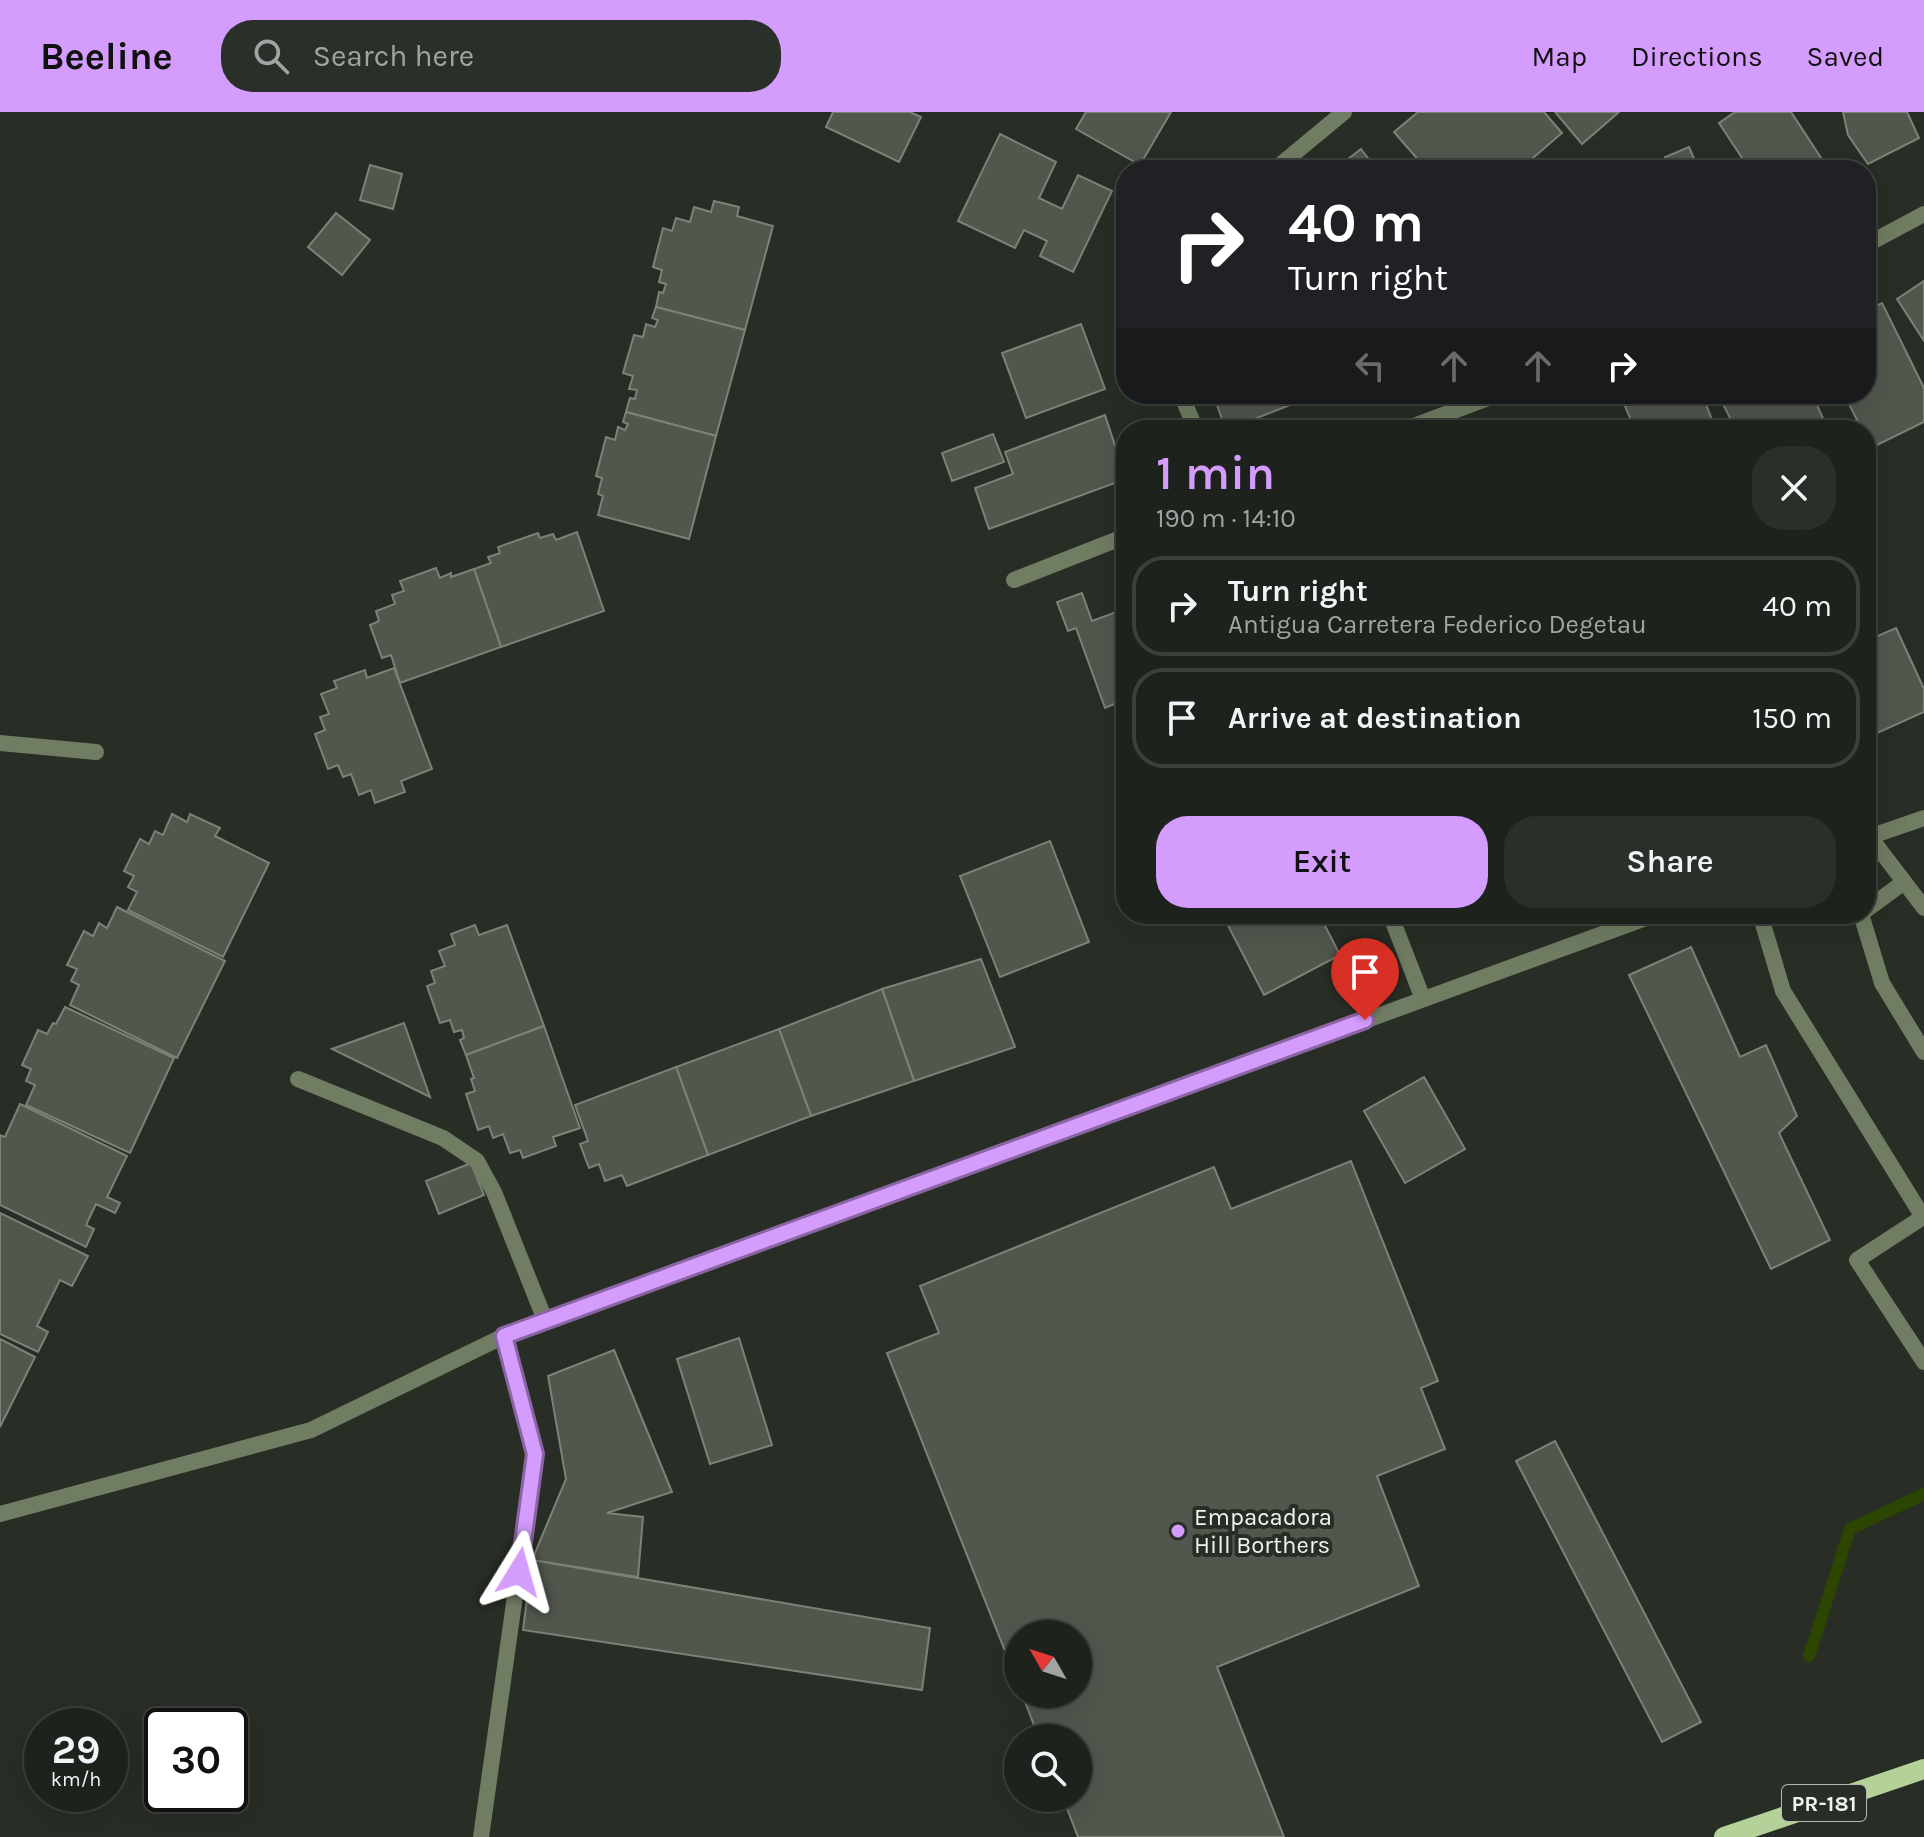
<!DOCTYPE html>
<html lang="en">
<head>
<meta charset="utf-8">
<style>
  body { margin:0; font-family:Karla,sans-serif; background:#2b2f29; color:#f1f3f6; height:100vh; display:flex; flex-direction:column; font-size:30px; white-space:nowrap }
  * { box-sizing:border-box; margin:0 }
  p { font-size:26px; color:#a1a4a3 }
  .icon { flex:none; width:44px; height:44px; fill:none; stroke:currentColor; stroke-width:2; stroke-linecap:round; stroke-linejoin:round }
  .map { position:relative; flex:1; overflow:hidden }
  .side { position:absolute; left:1116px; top:308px; width:760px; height:504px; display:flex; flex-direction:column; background:#1e221c; border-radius:32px; box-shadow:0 8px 32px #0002,0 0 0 2px #3c3f3b }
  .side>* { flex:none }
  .top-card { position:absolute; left:1116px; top:48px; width:760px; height:244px; border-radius:32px; box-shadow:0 8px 32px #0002,0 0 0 2px #3c3f3b; background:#202124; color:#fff; overflow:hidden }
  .needle { width:52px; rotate:309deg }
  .controls { position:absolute; left:1004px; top:1508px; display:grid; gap:16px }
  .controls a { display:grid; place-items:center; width:88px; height:88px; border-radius:50%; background:#1e221c; box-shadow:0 8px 32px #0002,0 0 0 2px #3c3f3b; font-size:40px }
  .speed { position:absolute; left:24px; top:1596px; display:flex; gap:16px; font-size:40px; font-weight:700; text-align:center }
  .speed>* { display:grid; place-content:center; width:104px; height:104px; border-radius:50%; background:#1e221c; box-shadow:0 8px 32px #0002,0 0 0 2px #3c3f3b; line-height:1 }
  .speed small { font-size:20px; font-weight:400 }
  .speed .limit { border:4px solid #111; border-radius:12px; background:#fff; color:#111 }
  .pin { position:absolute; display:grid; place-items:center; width:68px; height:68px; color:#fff; margin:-82px -34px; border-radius:50% 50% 50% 0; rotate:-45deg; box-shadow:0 0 8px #0007 }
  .pin .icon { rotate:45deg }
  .me { position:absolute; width:88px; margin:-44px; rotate:8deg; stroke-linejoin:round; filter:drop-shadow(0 0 6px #0008) }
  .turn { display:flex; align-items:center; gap:28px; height:168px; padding:0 40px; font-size:36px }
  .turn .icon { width:104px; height:104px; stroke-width:2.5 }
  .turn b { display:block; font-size:56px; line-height:68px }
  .lanes { display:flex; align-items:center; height:76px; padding:0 40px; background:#0003; justify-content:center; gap:40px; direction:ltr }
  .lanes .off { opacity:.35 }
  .round { display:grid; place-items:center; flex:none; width:84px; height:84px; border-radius:32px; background:#2b2f29 }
  .head { display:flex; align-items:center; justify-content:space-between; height:136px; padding:0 40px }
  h1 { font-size:48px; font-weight:600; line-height:60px; color:#d49cfc }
  .action { display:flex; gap:16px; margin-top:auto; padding:16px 40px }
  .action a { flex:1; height:92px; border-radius:32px; background:#d49cfc; color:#111; font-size:32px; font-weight:600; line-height:92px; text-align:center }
  .action a+a { background:#2b2f29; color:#f1f3f6 }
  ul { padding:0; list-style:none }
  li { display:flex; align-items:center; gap:24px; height:100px; margin:0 16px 12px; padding:0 24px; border:4px solid #3c3f3b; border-radius:32px }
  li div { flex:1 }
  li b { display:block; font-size:30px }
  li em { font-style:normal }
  header { display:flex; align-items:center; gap:48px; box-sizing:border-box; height:112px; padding:0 40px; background:#d49cfc; color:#111 }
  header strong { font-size:38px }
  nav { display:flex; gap:44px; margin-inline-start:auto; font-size:28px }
  .search { width:560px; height:72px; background:#2b2f29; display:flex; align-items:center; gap:20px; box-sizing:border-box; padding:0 28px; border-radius:32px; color:#a1a4a3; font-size:30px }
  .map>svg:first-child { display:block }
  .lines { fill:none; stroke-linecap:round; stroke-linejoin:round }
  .stream { stroke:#2c4602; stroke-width:12 }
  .building { fill:#52574e; stroke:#7d8279; stroke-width:2 }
  .service { stroke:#707d63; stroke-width:16 }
  .minor { stroke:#707d63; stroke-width:16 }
  .tertiary { stroke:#707d63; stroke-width:16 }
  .primary { stroke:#b4d199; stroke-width:20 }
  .route-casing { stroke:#8a65a4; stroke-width:20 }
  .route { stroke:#d49cfc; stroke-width:14 }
  .poi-dot { fill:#d49cfc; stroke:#282d25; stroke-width:3 }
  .labels { text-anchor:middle; stroke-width:8; stroke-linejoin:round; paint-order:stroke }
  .shield { fill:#282d25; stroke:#b5b8b2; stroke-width:2 }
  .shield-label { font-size:22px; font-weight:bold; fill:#f1f3ee }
  .poi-label { font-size:24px; fill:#f1f3ee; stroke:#282d25; text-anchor:start }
</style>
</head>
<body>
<header>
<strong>Beeline</strong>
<div class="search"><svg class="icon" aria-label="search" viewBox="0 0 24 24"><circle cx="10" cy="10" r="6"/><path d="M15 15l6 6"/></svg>Search here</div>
<nav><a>Map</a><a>Directions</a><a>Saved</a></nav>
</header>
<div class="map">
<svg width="1924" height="1725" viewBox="0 0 1924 1725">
  <rect width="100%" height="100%" fill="#282d25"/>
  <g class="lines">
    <polyline class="stream" points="1809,1544 1850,1417 1924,1382"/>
  </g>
  <g class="building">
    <polygon points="833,0 910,0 921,5 899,50 826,15"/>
    <polygon points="1086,0 1171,0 1140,53 1076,17"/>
    <polygon points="1418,0 1544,0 1562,21 1519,58 1427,58 1394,20"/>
    <polygon points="1555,0 1619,0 1582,32"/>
    <polygon points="1735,0 1791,0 1829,58 1750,58 1719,11"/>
    <polygon points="1843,0 1907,0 1919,26 1868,52 1848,23"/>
    <polygon points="1000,22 1056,50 1039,86 1062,97 1078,63 1112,79 1073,160 1040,144 1047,129 1024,118 1015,136 958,109"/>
    <polygon points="1689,35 1699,58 1667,58 1665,45"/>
    <polygon points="1361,37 1377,58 1334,58"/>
    <polygon points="370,53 402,62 393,97 360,88"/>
    <polygon points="714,89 739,95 737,104 773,114 745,218 656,195 659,180 663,181 666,172 659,170 662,158 653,155 663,116 672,119 676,106 690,110 694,95 711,100"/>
    <polygon points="336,101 370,128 342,163 308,135"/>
    <polygon points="1924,169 1924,229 1897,187"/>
    <polygon points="1882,191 1924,276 1924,310 1871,336 1866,326 1866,318 1862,318 1844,282 1866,282 1866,199"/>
    <polygon points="656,195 745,218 716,324 626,300 630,286 635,287 637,278 629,277 633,264 623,261 634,223 643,225 646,212 655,215 658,208 652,206"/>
    <polygon points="1081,212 1105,277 1026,306 1002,241"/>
    <polygon points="1213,282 1295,282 1298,290 1226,318"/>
    <polygon points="1655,282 1702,282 1716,318 1635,318 1625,294"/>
    <polygon points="1718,282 1812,282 1827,315 1821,318 1736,318"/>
    <polygon points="626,300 716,324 689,427 598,403 603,384 598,382 602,366 596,364 606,325 615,328 618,315 625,318 628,312 623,310"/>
    <polygon points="1105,303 1126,367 989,417 975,376 1013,362 1005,340"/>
    <polygon points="993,322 1004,350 952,369 942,341"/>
    <polygon points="577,420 604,499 501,535 474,457 491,451 488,445 500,441 498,435 538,421 540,426 553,422 556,428"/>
    <polygon points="436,456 440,466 451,461 451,465 474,457 501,535 400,571 391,543 382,546 370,513 379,509 376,499 395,492 392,483 404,479 400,469"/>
    <polygon points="1082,481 1092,509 1122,498 1118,488 1126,485 1126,587 1105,596 1076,516 1068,519 1057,490"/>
    <polygon points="1896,516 1924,577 1924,600 1866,626 1866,529"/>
    <polygon points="394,556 432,657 401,669 405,680 375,691 371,678 359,683 351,662 343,665 338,653 328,657 315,622 325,618 320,605 329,602 321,582 337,576 334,569 365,558 367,566"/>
    <polygon points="172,702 187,710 190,702 220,716 215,724 269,751 223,845 128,798 137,780 128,775 134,764 124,759 140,727 149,732 155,719 163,723"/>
    <polygon points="1050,729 1089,830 1000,865 960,764"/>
    <polygon points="117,795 225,849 177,946 70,893 79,873 71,869 77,857 67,853 84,819 93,824 99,811 107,816"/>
    <polygon points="1222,802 1319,802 1340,843 1264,883"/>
    <polygon points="475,813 479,823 507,813 544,914 466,943 460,928 464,926 462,918 454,920 450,908 440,911 427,874 435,871 431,859 445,854 439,839 455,833 451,822"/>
    <polygon points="1691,835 1740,945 1766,933 1797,1004 1779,1021 1830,1128 1771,1157 1629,863"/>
    <polygon points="981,847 1015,935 914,969 882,877"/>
    <polygon points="882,877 914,969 811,1004 779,917"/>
    <polygon points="65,895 174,946 130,1041 26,993 35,973 26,969 31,957 22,953 38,918 47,922 53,911 56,912"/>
    <polygon points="404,911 430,985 332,937"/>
    <polygon points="544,914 580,1016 553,1025 556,1034 523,1046 520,1038 510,1041 503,1022 493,1026 489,1014 478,1018 466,982 475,979 471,967 474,966 466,943"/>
    <polygon points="779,917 811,1004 708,1043 676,955"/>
    <polygon points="676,955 708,1043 627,1074 622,1063 605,1069 599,1052 589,1056 580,1032 588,1029 575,993"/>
    <polygon points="1424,965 1465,1037 1405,1071 1364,999"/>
    <polygon points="20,992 127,1044 107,1085 120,1091 115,1101 96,1092 86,1113 94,1117 86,1135 0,1093 0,1023 5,1025"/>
    <polygon points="1351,1049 1438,1269 1421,1276 1445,1337 1377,1364 1419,1474 1217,1555 1284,1725 1078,1725 1063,1686 1078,1686 1078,1626 1039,1626 1022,1582 1078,1582 1078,1522 1018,1522 1018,1572 887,1241 939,1221 920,1174 1214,1055 1231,1097"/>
    <polygon points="471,1051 484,1083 439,1102 426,1069"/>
    <polygon points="0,1101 88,1144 72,1174 60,1168 37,1214 48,1220 38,1240 0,1222"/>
    <polygon points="739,1226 772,1333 710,1352 677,1247"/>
    <polygon points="0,1227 35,1245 0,1315"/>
    <polygon points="614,1238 672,1380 607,1401 643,1405 638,1465 532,1448 566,1367 548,1264"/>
    <polygon points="1555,1329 1701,1610 1662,1630 1516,1349"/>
    <polygon points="532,1448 930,1516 922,1578 523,1518"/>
  </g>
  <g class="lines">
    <g class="service">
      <polyline points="1870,725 1924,796"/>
      <polyline points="1866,798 1904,770"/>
      <polyline points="1760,802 1783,879 1923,1105 1857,1148 1924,1250"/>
      <polyline points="1861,802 1882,871 1924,940"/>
      <polyline points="298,967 443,1026 477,1049 494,1080 545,1208"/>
    </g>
    <g class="minor">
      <polyline points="1274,58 1344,0"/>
      <polyline points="1866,133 1924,102"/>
      <polyline points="1181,282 1196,318"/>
      <polyline points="1403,318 1499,282"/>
      <polyline points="1014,468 1126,424"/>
      <polyline points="0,631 96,640"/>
      <polyline points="1390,802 1423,887"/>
      <polyline points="481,1725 535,1342 504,1224"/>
    </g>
    <g class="tertiary">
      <polyline points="1866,726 1924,706"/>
      <polyline points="0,1402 311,1318 504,1224 545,1208 1657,802"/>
    </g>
    <polyline class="primary" points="1724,1725 1924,1657"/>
  </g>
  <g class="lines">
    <defs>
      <polyline id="route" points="519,1460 535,1342 504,1224 1365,908"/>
    </defs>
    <use href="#route" class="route-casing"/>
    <use href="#route" class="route"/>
  </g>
  <circle class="poi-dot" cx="1178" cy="1419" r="8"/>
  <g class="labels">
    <rect class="shield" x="1782" y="1673" width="84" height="36" rx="6"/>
    <g class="shield-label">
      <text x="1824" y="1699">PR-181</text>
    </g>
    <g class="poi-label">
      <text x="1194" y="1413">Empacadora<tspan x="1194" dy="28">Hill Borthers</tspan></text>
    </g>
  </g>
</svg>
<div class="controls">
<a><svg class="needle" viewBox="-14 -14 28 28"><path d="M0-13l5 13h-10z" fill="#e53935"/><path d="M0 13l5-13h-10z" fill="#a1a4a3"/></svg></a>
<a><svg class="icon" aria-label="search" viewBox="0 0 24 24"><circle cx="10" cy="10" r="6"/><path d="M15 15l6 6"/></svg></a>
</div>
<div class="speed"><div>29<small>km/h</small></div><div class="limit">30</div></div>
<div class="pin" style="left:1365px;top:908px;background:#d93025"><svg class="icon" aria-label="arrive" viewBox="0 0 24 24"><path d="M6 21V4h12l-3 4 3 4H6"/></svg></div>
<svg class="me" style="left:519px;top:1460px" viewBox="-20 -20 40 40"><path d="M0-17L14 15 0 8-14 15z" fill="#d49cfc" stroke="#fff" stroke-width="4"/></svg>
<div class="top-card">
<div class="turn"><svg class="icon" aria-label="right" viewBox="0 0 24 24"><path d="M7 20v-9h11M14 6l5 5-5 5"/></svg><div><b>40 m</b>Turn right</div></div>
<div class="lanes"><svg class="icon off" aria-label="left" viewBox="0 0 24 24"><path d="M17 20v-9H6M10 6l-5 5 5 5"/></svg><svg class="icon off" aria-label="ahead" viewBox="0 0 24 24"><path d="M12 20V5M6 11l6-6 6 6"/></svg><svg class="icon off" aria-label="ahead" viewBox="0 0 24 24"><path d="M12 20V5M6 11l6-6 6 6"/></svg><svg class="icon" aria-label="right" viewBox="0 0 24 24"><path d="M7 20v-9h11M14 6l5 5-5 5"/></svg></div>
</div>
<section class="side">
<div class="head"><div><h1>1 min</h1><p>190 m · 14:10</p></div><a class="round"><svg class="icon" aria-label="close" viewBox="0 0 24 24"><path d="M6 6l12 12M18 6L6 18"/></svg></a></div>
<ul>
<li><svg class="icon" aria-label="right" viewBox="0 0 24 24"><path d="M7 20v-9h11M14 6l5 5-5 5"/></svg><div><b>Turn right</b><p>Antigua Carretera Federico Degetau</p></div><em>40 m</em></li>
<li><svg class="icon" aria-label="arrive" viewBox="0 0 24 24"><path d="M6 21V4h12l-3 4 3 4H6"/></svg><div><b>Arrive at destination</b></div><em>150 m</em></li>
</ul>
<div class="action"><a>Exit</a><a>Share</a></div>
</section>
</div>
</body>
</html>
